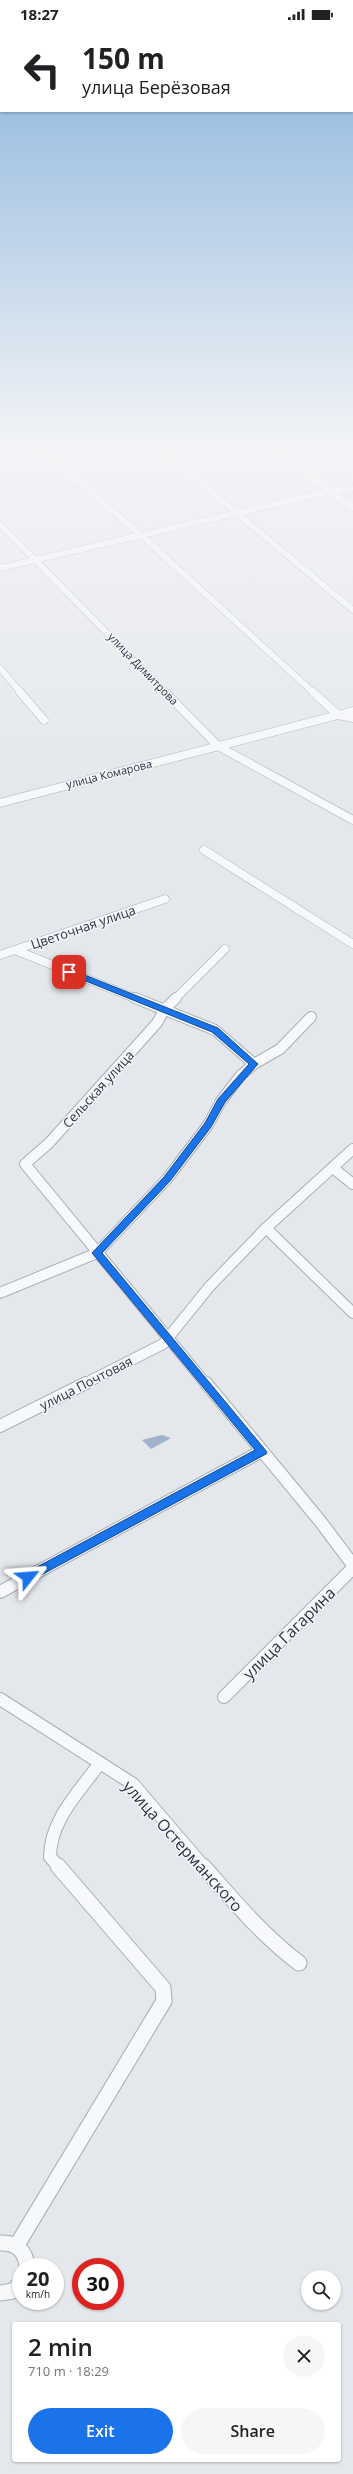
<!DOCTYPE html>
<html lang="en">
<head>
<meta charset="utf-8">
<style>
  body { margin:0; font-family:"Open Sans",sans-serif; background:#f6f6f6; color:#202124; height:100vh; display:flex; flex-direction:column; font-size:15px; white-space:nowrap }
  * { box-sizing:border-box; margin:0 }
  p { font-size:13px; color:#757577 }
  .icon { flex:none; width:22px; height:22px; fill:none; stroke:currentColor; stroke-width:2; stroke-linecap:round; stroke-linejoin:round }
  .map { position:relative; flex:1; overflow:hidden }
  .drawer { position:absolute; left:12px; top:2294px; width:329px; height:140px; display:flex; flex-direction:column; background:#fff; border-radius:4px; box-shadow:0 1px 3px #0004 }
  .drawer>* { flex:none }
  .banner { position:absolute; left:0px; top:0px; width:353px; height:84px; box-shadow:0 1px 3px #0004; background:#fff; color:#202124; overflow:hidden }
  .fabs { position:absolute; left:301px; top:2242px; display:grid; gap:8px }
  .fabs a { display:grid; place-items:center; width:40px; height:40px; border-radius:50%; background:#fff; box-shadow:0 1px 3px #0004; font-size:20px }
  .speed { position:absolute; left:12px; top:2230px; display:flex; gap:8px; font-size:20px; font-weight:700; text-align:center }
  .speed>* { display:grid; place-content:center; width:52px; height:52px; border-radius:50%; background:#fff; box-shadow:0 1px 3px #0004; line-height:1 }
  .speed small { font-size:10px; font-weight:400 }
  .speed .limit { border:6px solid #d22; background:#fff; color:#111 }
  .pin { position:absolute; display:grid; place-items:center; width:34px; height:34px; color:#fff; margin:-17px; border-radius:8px; box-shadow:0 2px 6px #0006 }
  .me { position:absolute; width:44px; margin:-22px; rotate:62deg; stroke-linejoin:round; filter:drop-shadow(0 0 3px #0008) }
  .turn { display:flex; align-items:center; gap:14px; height:84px; padding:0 16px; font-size:18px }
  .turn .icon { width:52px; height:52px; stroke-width:2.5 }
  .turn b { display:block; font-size:28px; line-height:34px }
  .round { display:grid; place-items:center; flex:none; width:42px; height:42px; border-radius:21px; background:#f6f6f6 }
  .headline { display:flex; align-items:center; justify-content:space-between; height:68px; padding:0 16px }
  h1 { font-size:24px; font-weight:600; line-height:30px }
  .action { display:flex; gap:8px; margin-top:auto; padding:8px 16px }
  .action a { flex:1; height:46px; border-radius:24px; background:#1a73e8; color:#fff; font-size:16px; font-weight:600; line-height:46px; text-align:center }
  .action a+a { background:#f6f6f6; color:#202124 }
  .status { display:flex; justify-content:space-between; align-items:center; height:28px; padding:0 20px; background:#fff; direction:ltr }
  .status svg { height:11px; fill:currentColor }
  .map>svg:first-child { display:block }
  .water { fill:#9fb4cc }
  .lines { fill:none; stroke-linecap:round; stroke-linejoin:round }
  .street-far4-casing { stroke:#a9aeb7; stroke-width:7 }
  .street-far3-casing { stroke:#a9aeb7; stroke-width:9 }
  .street-far2-casing { stroke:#a9aeb7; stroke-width:12 }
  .street-far1-casing { stroke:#a9aeb7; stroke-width:14 }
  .street-casing { stroke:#a9aeb7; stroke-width:17 }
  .street-far4 { stroke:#f7f8fa; stroke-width:6 }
  .street-far3 { stroke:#f7f8fa; stroke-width:8 }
  .street-far2 { stroke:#f7f8fa; stroke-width:10 }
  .street-far1 { stroke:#f7f8fa; stroke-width:12 }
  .street { stroke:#f7f8fa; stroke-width:15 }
  .route { fill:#1a73e8; stroke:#114b97 }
  .labels { text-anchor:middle; stroke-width:3; stroke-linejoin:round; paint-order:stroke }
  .far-street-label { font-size:11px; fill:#2b3445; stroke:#f4f6f9 }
  .street-label { font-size:13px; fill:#2b3445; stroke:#f4f6f9 }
  .near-street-label { font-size:16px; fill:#2b3445; stroke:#f4f6f9 }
</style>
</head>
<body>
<div class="status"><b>18:27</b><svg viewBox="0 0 49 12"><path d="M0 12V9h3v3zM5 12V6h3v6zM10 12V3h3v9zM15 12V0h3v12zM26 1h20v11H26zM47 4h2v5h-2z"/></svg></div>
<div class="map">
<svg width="353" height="2446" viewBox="0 0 353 2446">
  <rect width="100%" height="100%" fill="#e4e7ec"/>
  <polygon class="water" points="162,1407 171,1410 151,1421 142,1412"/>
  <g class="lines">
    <defs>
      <g id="street-far4">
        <polyline points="39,421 141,507 314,665"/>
        <polyline points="160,421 353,582"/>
        <polyline points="273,421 353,480"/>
        <polyline points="338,421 353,427"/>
        <polyline points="0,496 166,665"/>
        <polyline points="0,540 331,463 353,460"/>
        <polyline points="0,640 21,665"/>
      </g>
      <g id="street-far3">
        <polyline points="20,664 44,692"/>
        <polyline points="165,664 218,718 353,792"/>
        <polyline points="313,664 338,687 353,690"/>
        <polyline points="0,775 353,683"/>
        <polyline points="204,822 353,916"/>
        <polyline points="15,922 137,971"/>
        <polyline points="0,927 165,871"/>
        <polyline points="175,971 225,921"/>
      </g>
      <g id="street-far2">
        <polyline points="135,970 215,1002 254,1036"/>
        <polyline points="176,970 164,982 157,995 49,1115 25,1136 206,1356"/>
        <polyline points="333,1140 353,1156"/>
        <polyline points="266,1200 353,1285"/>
        <polyline points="0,1265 97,1225 167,1151 208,1097 221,1073 241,1047 254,1036 280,1021 311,989"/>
        <polyline points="84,1356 163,1316 210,1258 266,1200 353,1121"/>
      </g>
      <g id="street-far1">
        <polyline points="206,1355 320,1493 353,1537"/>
        <polyline points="0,1398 86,1355"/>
        <polyline points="0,1564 262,1423"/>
        <polyline points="224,1669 353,1540"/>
        <polyline points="0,1671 133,1756 204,1839"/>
        <path d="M59 1839 50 1829C50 1792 79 1764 100 1735"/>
      </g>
      <g id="street">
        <path d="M203 1838C234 1873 262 1907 299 1935"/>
        <path d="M0 2215C16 2214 26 2223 27 2239"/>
        <polyline points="17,2217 164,1973 163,1960 58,1838"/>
        <polyline points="0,2265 13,2263 21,2255"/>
      </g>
    </defs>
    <use href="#street-far4" class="street-far4-casing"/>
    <use href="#street-far3" class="street-far3-casing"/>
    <use href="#street-far2" class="street-far2-casing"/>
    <use href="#street-far1" class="street-far1-casing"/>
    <use href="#street" class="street-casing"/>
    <use href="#street-far4" class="street-far4"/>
    <use href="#street-far3" class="street-far3"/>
    <use href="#street-far2" class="street-far2"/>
    <use href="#street-far1" class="street-far1"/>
    <use href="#street" class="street"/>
  </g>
  <linearGradient id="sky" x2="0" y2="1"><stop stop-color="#8bb4dd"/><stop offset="0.55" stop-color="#f3f4f6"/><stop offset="1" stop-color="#f3f4f6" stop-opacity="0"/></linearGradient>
  <rect width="353" height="763" fill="url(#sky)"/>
  <polygon class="route" points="66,942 72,942 218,1000 258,1036 225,1074 211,1099 170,1153 102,1225 267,1424 266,1426 28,1554 24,1552 24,1546 255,1422 92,1225 164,1149 205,1095 218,1071 249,1036 212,1004 66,945"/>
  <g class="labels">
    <g class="far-street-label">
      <text transform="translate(143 641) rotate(46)" y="4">улица Димитрова</text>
      <text transform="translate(109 746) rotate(-14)" y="4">улица Комарова</text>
    </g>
    <g class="street-label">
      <text transform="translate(83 899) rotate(-19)" y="5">Цветочная улица</text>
      <text transform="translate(98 1061) rotate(-48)" y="5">Сельская улица</text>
      <text transform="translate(86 1355) rotate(-27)" y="5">улица Почтовая</text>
    </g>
    <g class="near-street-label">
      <text transform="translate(289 1605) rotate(-45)" y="6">улица Гагарина</text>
      <text transform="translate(183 1818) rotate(48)" y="6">улица Остерманского</text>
    </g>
  </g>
</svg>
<div class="fabs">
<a><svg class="icon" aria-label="search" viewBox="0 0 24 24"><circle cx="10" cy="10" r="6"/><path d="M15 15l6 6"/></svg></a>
</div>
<div class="speed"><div>20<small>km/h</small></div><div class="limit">30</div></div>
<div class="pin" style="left:69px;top:944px;background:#d93025"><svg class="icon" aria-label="arrive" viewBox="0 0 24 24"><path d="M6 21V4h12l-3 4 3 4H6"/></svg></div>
<svg class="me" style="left:28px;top:1549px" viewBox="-20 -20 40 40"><path d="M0-17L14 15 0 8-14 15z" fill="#1a73e8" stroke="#fff" stroke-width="4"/></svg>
<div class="banner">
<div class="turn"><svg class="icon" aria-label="left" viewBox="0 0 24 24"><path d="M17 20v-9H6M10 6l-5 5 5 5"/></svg><div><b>150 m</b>улица Берёзовая</div></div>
</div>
<section class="drawer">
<div class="headline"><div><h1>2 min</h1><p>710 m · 18:29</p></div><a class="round"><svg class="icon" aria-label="close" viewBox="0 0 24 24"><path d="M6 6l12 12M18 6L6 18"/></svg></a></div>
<div class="action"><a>Exit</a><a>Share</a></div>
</section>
</div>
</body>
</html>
